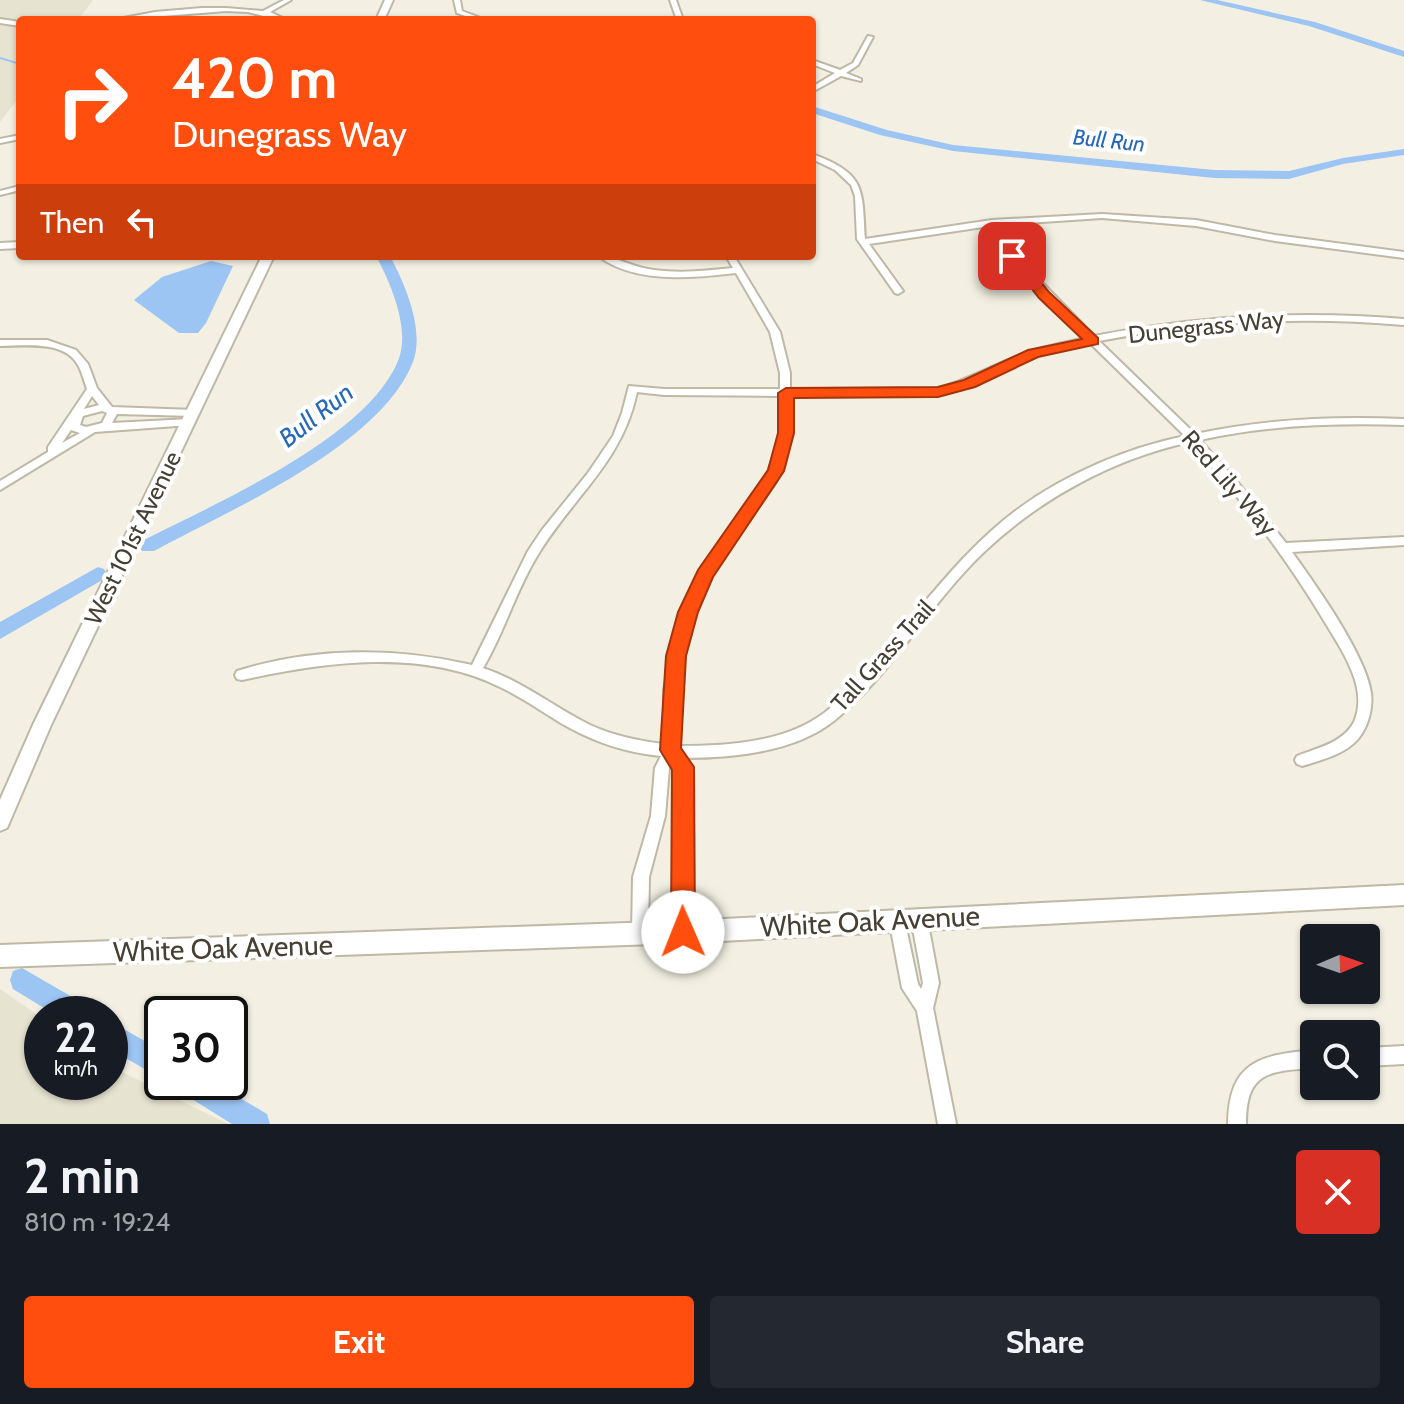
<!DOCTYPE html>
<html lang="en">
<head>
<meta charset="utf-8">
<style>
  body { margin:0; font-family:Cabin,sans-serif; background:#242831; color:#f1f3f6; height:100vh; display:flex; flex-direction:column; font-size:30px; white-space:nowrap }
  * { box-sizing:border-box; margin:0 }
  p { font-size:26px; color:#9ea1a6 }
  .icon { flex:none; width:44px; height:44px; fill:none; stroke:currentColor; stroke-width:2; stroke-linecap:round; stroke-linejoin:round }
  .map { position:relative; height:1124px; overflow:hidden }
  .details { display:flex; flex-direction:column; background:#171b24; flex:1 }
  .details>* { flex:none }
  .banner { position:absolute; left:16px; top:16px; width:800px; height:244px; border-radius:8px; box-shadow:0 2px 6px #0004; background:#ff4e0e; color:#fff; overflow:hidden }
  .needle { width:52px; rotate:88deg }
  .tools { position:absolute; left:1300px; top:924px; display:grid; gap:16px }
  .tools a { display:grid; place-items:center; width:80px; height:80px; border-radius:8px; background:#171b24; box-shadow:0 2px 6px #0004; font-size:40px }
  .speed { position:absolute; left:24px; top:996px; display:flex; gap:16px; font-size:40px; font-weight:700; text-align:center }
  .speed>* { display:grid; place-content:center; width:104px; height:104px; border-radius:50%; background:#171b24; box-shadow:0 2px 6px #0004; line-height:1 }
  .speed small { font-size:20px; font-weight:400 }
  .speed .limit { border:4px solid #111; border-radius:12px; background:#fff; color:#111 }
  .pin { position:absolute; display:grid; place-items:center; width:68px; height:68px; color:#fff; margin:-34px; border-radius:16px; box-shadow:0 4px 12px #0006 }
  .me { position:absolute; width:88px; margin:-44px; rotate:359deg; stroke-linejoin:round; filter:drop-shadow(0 0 6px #0008) }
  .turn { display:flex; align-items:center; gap:28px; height:168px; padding:0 24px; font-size:36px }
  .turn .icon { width:104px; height:104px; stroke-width:2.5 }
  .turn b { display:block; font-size:56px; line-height:68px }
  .then { display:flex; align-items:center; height:76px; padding:0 24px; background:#0003; gap:16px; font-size:30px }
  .round { display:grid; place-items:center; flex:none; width:84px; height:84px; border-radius:8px; background:#242831 }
  .overview { display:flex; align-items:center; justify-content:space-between; height:136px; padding:0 24px }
  h1 { font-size:48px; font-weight:800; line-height:60px }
  .action { display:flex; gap:16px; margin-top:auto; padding:16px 24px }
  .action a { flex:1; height:92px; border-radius:8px; background:#ff4e0e; color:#fff; font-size:32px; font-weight:800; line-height:92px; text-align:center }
  .action a+a { background:#242831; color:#f1f3f6 }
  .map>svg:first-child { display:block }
  .residential { fill:#e7e3d1 }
  .water { fill:#9cc5f3 }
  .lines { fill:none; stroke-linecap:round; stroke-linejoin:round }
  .stream { stroke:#9cc5f3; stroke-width:2 }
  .river { fill:#9cc5f3; fill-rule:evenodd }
  .minor-casing { stroke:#beb9a6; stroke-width:4 }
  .tertiary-casing { stroke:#beb9a6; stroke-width:4 }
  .minor { fill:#fff; fill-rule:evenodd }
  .tertiary { fill:#fff; fill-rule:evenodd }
  .route { fill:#ff4e0e; stroke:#a63309; stroke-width:2 }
  .labels { text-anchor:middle; stroke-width:8; stroke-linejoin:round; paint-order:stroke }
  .far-water-label { font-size:22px; font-style:italic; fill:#2869b5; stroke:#fff }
  .street-label { font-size:24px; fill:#454033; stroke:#fff }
  .water-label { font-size:26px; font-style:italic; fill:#2869b5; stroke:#fff }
  .near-street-label { font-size:28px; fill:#454033; stroke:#fff }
</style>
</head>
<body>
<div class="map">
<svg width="1404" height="1124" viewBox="0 0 1404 1124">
  <rect width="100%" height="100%" fill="#f3f0e3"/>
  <g class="residential">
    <polygon points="0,0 93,0 78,20 20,20 20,96 0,122"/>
    <polygon points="0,989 42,1018 42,1082 110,1082 110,1066 228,1124 0,1124"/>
  </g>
  <polygon class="water" points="211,261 233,266 206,323 198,333 179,333 134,300 162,277"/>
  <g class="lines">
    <polyline class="stream" points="0,58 20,64"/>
    <g class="river">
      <polygon points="1200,0 1217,0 1315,22 1404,51 1404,57 1309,26"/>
      <polygon points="812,106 887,130 953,145 1214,170 1289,171 1343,158 1404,149 1404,155 1343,164 1289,179 1214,178 953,151 880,135 812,113"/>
      <path d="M376 256H390C405 284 425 330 413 362 379 447 231 509 154 551H142L139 546 142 541C214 504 366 439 398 361 411 330 391 284 376 256Z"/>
      <polygon points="98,567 104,569 107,574 104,579 0,639 0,622"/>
      <polygon points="22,968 86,1005 90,1014 54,1014 13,989 10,980 13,971"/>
      <polygon points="110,1021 162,1051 162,1079 110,1049"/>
      <polygon points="175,1082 213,1082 267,1114 270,1124 232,1124 179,1091"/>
    </g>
    <defs>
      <g id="minor">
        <polygon points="284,0 291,0 270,12 287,20 278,20 248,12 226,11 113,20 155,12 202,8 226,8 263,11"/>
        <polygon points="454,0 460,0 462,11 486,20 477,20 457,13"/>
        <polygon points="670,0 676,0 683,20 677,20"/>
        <polygon points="0,19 20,22 20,26 0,23"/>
        <polygon points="868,36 873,37 858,65 846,73 861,79 861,81 841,76 812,92 812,87 835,73 812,64 812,60 840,70 853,63"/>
        <polygon points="20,135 20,139 0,143 0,139"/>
        <path d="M812 154C866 174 862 188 865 239L992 220 1102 214 1196 220 1275 235 1404 252V258L1275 241 1196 226 1102 218 998 225 1031 271 1094 336C1197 316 1299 310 1404 319V325C1301 316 1200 321 1099 341L1195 434C1265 419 1333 416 1404 419V425C1335 423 1268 425 1200 440L1235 479 1286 543 1404 537V545L1292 552C1315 584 1366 655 1371 693 1373 709 1368 727 1358 739 1344 755 1321 760 1302 766L1297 764 1295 760 1297 756C1317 748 1343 743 1354 722 1360 709 1359 693 1355 680 1348 658 1335 639 1323 619 1285 556 1240 497 1190 442 1113 459 1041 498 984 552 930 603 893 673 835 720 796 752 733 758 685 758L690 767 691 932 689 938 683 940 677 938 675 932 676 768 672 763 669 768 665 816 649 877 648 934 646 940 640 942 634 940 632 934 633 877 651 816 655 768 661 756C628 753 597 743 568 727 545 714 524 698 500 687 421 648 324 662 242 680L237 679 235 675 237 671C312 647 396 647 472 665L528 551 542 530 588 473 613 436 622 413 629 386 664 389H780V373L770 332 736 273C692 278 635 284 598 256 615 256 630 266 648 269 676 274 705 271 733 268L726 256H734L780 332 790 373V389L927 390C962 384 990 366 1023 354 1043 346 1064 343 1085 338L1024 275 990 226 869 244 903 291 898 294 895 293 857 239 855 196 851 185 835 170 812 159ZM1090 343 1185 436C1126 448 1066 474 1018 509 980 537 949 573 919 609 891 642 859 687 824 713 784 743 727 746 678 746V690L687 635 715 567 776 482 791 433 790 396H927C964 390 994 372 1028 359 1048 351 1069 347 1090 343ZM637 392 664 395 780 396 781 433 765 481 706 562 675 635 664 690V744C639 741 614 736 590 725 554 707 522 681 483 668 504 633 515 593 536 558 571 498 622 464 637 392Z"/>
        <polygon points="20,186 20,190 0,195 0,191"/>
        <polygon points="20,242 20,248 0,249 0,243"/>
        <path d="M0 340H47L76 350 88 364 97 388 112 407 194 410 199 413 194 416 117 414 112 423 190 419 195 422 190 425 95 432 0 490V481L48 452V447L87 389C84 381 82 372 78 365 64 340 24 346 0 346ZM92 396 99 405 84 409ZM102 411 107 413 102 423 86 427 80 425 83 416ZM71 430 80 433 62 443Z"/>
        <polygon points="919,910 925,912 927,918 939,983 933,1008 956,1124 938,1124 917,1011 902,988 889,919 891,913 897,911 903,913 918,984 921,989 923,983 911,918 913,912"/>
        <polygon points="1404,1046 1404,1064 1366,1066 1366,1048"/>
        <path d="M1314 1050V1068C1268 1071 1246 1072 1246 1124H1228C1229 1062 1259 1055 1314 1050Z"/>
      </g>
      <g id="tertiary">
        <polygon points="385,0 393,0 384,20 376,20"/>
        <polygon points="262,256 274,256 51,725 7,828 0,831 0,800 33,725"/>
        <polygon points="1404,885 1404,905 683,943 0,967 0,945 683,921"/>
      </g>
    </defs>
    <use href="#minor" class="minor-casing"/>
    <use href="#tertiary" class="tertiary-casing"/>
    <use href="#minor" class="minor"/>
    <use href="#tertiary" class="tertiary"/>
  </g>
  <polygon class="route" points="1008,253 1017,253 1049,292 1098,338 1098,344 1038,357 975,387 938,397 794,398 794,433 784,471 713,577 698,612 686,656 681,748 694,767 695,932 691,941 683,944 674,941 671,932 672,770 660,750 666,656 678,612 698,570 768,470 778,433 778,393 786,388 938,387 964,380 1028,350 1082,339 1039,298 1008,258"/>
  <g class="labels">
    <g class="far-water-label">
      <text transform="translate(1109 140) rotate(6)" y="8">Bull Run</text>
    </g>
    <g class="street-label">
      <text transform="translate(1206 327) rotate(-6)" y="8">Dunegrass Way</text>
      <text transform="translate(1229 483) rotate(49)" y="8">Red Lily Way</text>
      <text transform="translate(133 538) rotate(-64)" y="8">West 101st Avenue</text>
      <text transform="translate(883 656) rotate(-48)" y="8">Tall Grass Trail</text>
    </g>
    <g class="water-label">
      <text transform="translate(316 415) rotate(-38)" y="9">Bull Run</text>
    </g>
    <g class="near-street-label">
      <text transform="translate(870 921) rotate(-3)" y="10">White Oak Avenue</text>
      <text transform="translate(223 948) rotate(-2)" y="10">White Oak Avenue</text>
    </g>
  </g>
</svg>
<div class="tools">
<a><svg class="needle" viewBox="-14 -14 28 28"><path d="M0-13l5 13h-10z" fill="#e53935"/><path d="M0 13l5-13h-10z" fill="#9ea1a6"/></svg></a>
<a><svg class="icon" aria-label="search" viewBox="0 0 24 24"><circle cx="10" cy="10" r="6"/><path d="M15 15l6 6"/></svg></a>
</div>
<div class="speed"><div>22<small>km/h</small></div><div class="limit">30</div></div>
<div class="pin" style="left:1012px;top:256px;background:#d93025"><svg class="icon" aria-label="arrive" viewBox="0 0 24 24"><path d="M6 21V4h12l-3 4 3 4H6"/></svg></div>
<svg class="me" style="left:683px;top:932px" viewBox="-20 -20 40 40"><circle r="19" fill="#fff"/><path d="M0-13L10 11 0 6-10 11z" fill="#ff4e0e"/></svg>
<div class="banner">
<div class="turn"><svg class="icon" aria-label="right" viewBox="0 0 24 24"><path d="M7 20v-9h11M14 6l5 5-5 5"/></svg><div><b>420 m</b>Dunegrass Way</div></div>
<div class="then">Then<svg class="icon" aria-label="left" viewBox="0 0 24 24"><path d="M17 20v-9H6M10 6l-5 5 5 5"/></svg></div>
</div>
</div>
<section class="details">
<div class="overview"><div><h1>2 min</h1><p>810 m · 19:24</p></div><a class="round" style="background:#d93025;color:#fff"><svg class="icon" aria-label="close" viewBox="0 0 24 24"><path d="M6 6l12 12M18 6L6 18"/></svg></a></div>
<div class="action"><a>Exit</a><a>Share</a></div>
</section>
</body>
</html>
